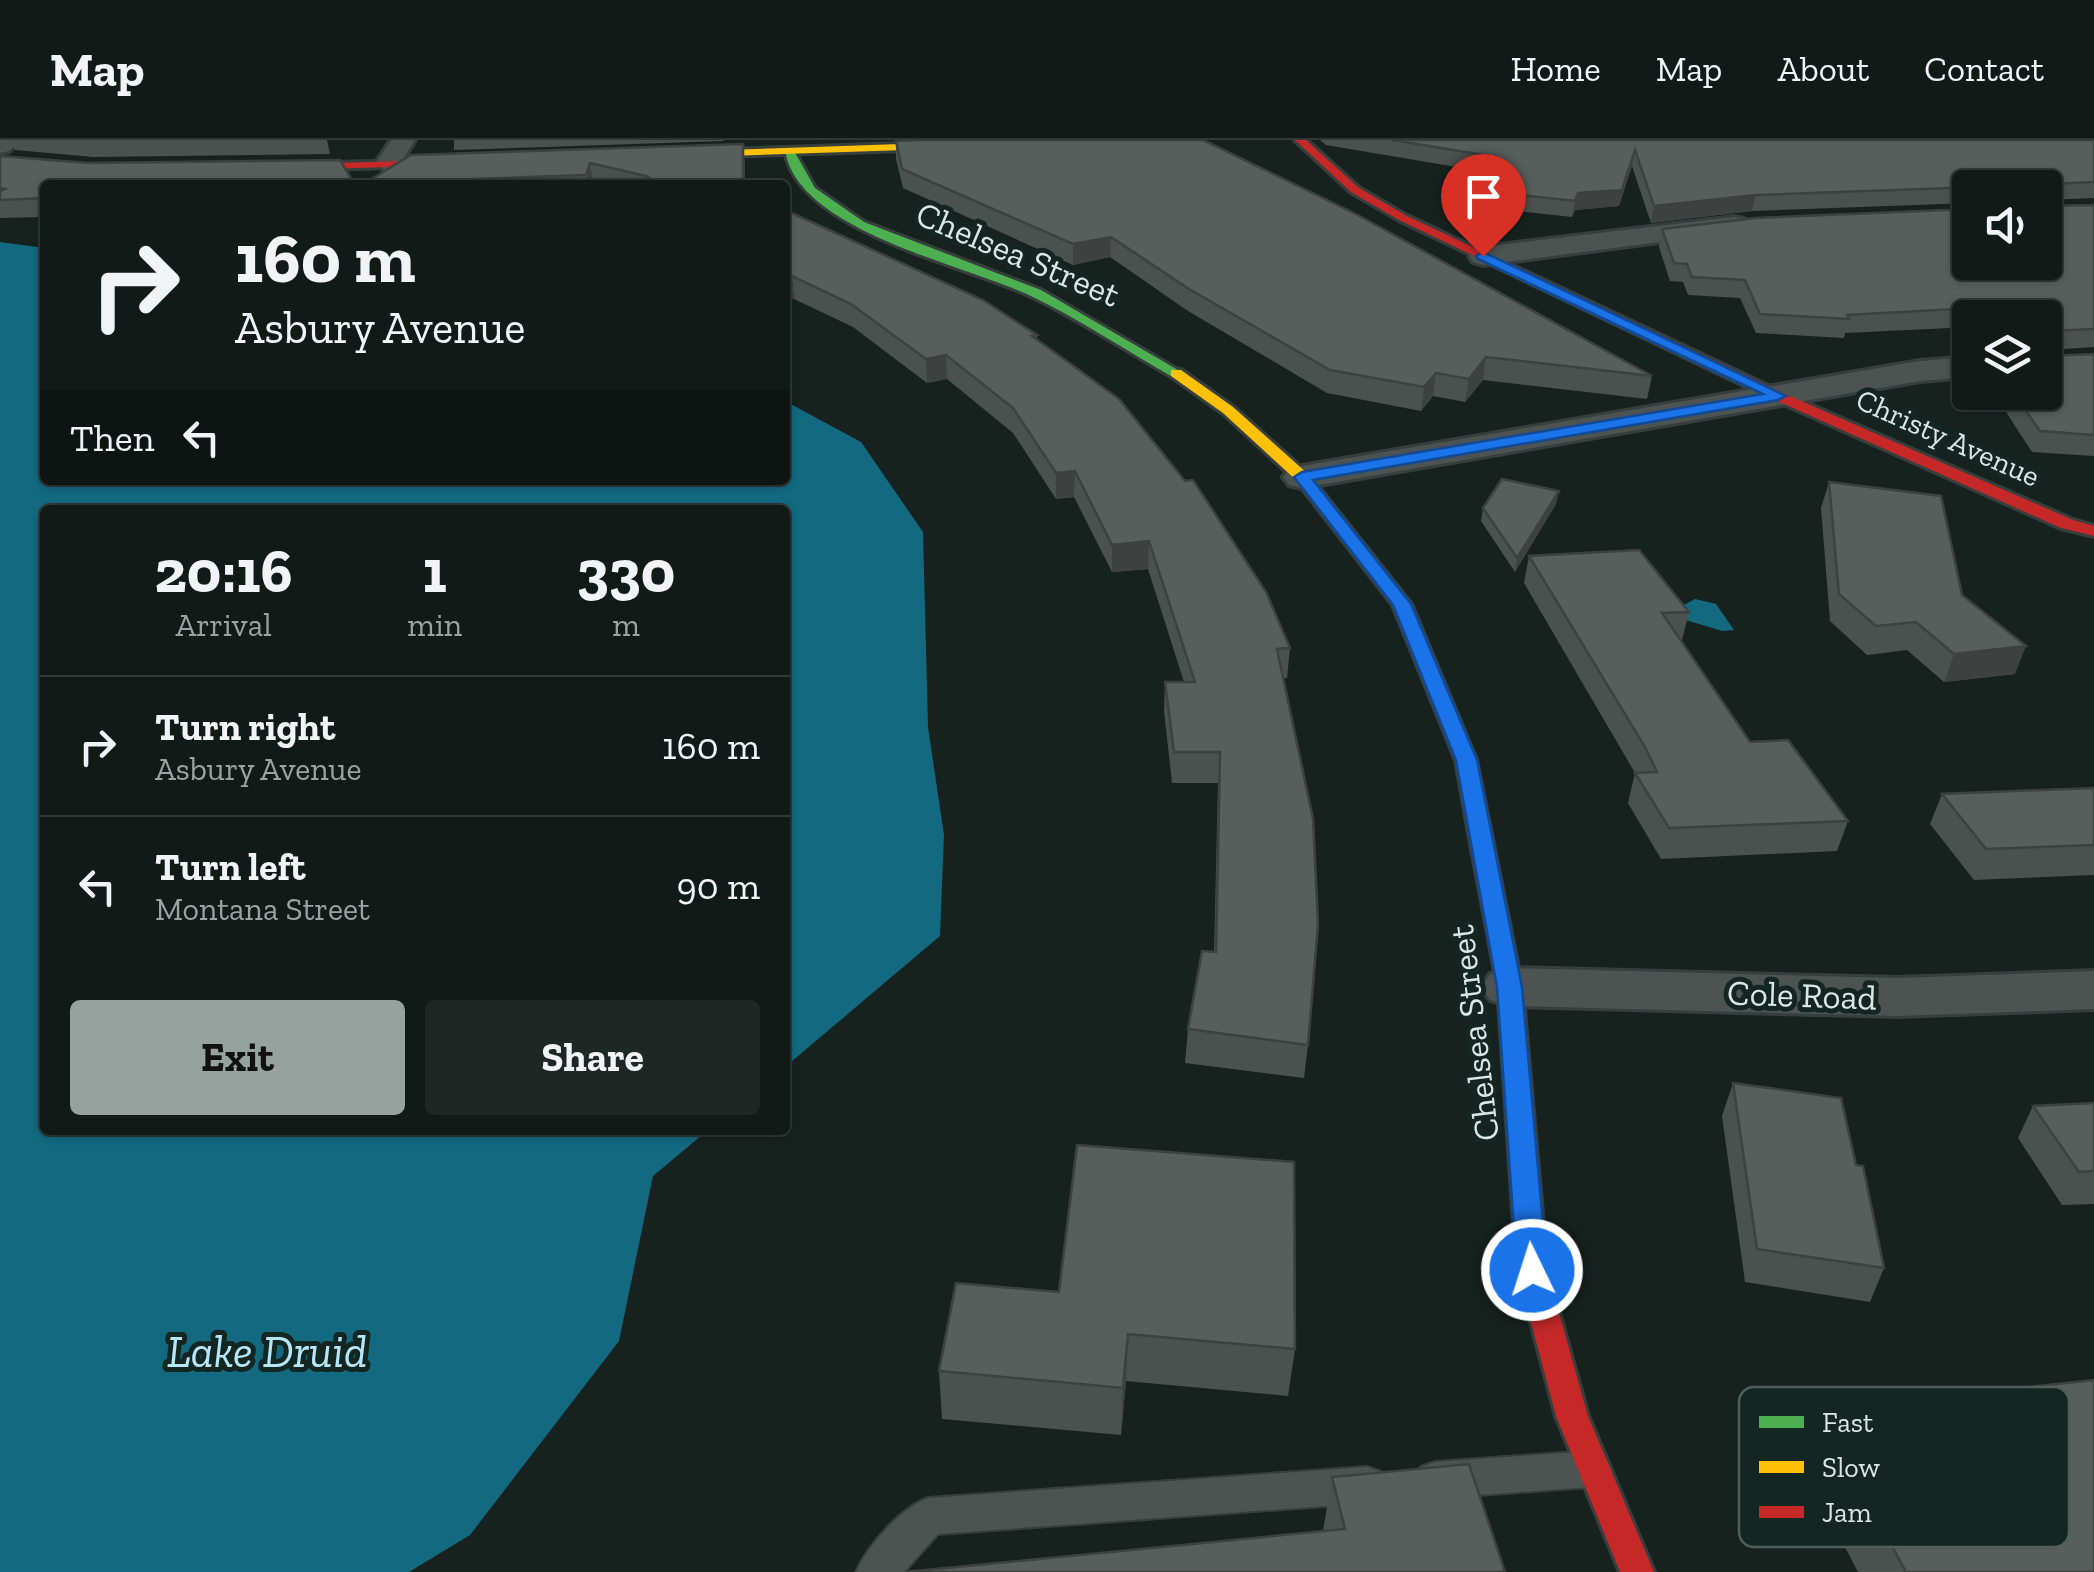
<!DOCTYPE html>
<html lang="en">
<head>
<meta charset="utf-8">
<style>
  body { margin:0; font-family:"Zilla Slab",serif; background:#1e2724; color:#f1f3f6; height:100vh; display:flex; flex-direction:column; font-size:38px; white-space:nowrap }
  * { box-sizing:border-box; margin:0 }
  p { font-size:32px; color:#9ca1a1 }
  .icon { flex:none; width:55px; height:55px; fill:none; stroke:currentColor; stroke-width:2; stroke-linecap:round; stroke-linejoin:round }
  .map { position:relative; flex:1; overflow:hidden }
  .side { position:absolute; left:40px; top:365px; width:750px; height:630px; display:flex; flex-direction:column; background:#111a17; border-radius:10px; box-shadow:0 2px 8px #0004,0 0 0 2px #303836 }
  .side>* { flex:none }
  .banner { position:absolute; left:40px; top:40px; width:750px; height:305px; border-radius:10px; box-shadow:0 2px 8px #0004,0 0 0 2px #303836; background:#111a17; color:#f1f3f6; overflow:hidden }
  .fabs { position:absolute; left:1952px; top:30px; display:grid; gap:20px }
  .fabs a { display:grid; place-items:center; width:110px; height:110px; border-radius:10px; background:#111a17; box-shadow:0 2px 8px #0004,0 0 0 2px #303836; font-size:50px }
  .pin { position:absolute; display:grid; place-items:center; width:85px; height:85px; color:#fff; margin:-102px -42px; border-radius:50% 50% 50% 0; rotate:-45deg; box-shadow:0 0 10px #0007 }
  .pin .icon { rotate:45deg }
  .me { position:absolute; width:110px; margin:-55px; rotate:356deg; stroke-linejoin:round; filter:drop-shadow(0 0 8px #0008) }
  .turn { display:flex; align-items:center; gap:35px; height:210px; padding:0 30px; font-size:45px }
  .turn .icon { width:130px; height:130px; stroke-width:2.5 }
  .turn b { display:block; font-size:70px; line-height:85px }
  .then { display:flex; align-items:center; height:95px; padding:0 30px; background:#0003; gap:20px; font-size:38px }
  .eta { display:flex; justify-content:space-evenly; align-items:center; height:170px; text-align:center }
  .eta b { font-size:60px; font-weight:700; line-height:70px }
  .action { display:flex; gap:20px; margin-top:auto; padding:20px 30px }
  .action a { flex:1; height:115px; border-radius:10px; background:#96a29e; color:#111; font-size:40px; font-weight:700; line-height:115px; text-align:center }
  .action a+a { background:#1e2724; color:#f1f3f6 }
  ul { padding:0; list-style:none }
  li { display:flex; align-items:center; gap:30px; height:140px; padding:0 30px; border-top:2px solid #303836 }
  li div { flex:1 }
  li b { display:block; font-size:38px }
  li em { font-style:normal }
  header { display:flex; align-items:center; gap:60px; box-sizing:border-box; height:140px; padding:0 50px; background:#111a17; border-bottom:2px solid #303836 }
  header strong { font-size:48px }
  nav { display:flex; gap:55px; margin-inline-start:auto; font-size:35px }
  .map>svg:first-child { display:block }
  .water { fill:#126980 }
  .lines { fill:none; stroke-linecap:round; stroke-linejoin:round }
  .lane-casing { stroke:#363f3d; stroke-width:4 }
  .street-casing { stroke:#363f3d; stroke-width:6 }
  .fast-casing { stroke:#363f3d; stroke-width:6 }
  .slow-casing { stroke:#363f3d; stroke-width:6 }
  .jam-casing { stroke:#363f3d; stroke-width:6 }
  .lane { fill:#4c5351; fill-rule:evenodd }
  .street { fill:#4c5351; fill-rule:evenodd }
  .fast { fill:#4caf50; fill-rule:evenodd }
  .slow { fill:#ffc107; fill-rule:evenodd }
  .jam { fill:#c62828; fill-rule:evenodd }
  .wall { fill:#4b514e }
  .shaded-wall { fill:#3d4240 }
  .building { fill:#575e5b; stroke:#3d4240; stroke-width:2.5 }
  .route { fill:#1a73e8; stroke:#114b97; stroke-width:2.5 }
  .labels { text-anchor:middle; stroke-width:10; stroke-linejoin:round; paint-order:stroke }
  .far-street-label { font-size:30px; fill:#dbe7e3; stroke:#132621 }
  .street-label { font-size:35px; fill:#dbe7e3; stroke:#132621 }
  .near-water-label { font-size:45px; font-style:italic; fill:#b5e7f9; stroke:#132621 }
  .key { fill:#132621; stroke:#4f605b; stroke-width:2.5 }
  .key-label { font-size:28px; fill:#dbe7e3 }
</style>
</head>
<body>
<header>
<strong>Map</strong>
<nav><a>Home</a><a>Map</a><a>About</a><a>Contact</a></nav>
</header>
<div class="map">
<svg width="2094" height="1432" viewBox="0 0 2094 1432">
  <rect width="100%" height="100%" fill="#17221f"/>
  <g class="water">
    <polygon points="0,102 45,108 45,340 785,340 785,261 861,302 923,392 928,587 944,695 940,796 785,927 785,370 45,370 45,990 708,990 653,1036 619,1201 470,1395 409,1432 0,1432"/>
    <polygon points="1695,459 1716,464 1734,490 1722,491 1686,480 1684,465"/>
  </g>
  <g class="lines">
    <defs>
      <g id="lane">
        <polygon points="1591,1311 1605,1317 1611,1329 1605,1341 1591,1347 1435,1358 1421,1353 1415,1340 1421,1327 1435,1322"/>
        <path d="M1367 1327 1381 1332 1387 1345 1381 1358 1367 1363 938 1394 904 1432H856C868 1405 901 1368 928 1358Z"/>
      </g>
      <g id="street">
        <polygon points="0,0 20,0 9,11 0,13"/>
        <polygon points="391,0 415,0 397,29 388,32 375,24"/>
        <polygon points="1734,77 1744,79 1748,85 1744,91 1483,125 1473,122 1469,116 1473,110 1483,107"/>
        <polygon points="1970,217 1970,237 1920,241 1302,348 1289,345 1283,337 1289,329 1302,326 1920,221"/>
        <polygon points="1510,828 1898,838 2094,831 2094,869 1898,876 1510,866 1490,860 1481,847 1490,834"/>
      </g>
      <path id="fast" d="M785 9H793L815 48 864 82 1041 150 1183 233 1171 236C1125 210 1079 179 1031 156 967 125 795 91 785 9Z"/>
      <g id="slow">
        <polygon points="1021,0 1120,0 1115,3 668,18 663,15 668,12"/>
        <polygon points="1171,230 1181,230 1233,267 1308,334 1411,464 1476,620 1491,694 1488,699 1472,699 1469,694 1456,620 1393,465 1296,340 1223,273 1171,236"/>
      </g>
      <g id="jam">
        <polygon points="1295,0 1306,0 1359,48 1407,76 1783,253 2073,380 2094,386 2094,396 2061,388 1773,259 1399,80 1351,52"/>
        <polygon points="473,19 477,24 269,31 264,28 269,25"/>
        <polygon points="1480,687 1491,694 1522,847 1547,1130 1588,1276 1654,1432 1620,1432 1556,1276 1517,1130 1498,847 1469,694"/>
      </g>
    </defs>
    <use href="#lane" class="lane-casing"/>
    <use href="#street" class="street-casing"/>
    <use href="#fast" class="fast-casing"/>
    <use href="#slow" class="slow-casing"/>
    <use href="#jam" class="jam-casing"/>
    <use href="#lane" class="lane"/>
    <use href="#street" class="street"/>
    <use href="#fast" class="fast"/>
    <use href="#slow" class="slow"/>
    <use href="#jam" class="jam"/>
  </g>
  <g class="wall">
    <polygon points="11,0 327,0 330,14 93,17 15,10"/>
    <polygon points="454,0 724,0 723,1 454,10"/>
    <polygon points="1320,0 2094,0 2094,58 2048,60 2048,66 2094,65 2094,207 2049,210 2049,216 2094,214 2094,316 2032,312 1993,252 2045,252 1970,178 1970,214 1967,213 1950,188 1845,193 1844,198 1756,193 1740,158 1688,155 1683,142 1670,141 1659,107 1662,89 1970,122 2045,48 1970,48 1970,63 1752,71 1651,83 1632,26 1619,66 1575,70 1572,77 1473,66 1475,50 1486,32 1326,5"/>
    <polygon points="896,1 1652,236 1647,259 1483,240 1465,262 1433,256 1421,271 1327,253 1188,171 1110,117 1073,125 903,48 896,19"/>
    <polygon points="743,4 745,45 601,45 593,43 592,45 365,45 365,43"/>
    <polygon points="0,16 45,45 45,77 0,78"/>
    <polygon points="785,70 1037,195 1037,200 1290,508 1287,538 1283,538 1308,905 1304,938 1185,923 1188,889 1214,812 1218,643 1172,643 1164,571 1165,542 1184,542 1148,429 1112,432 1074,357 1056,359 1013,293 947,239 927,243 853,187 794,159"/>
    <polygon points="1829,342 1962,455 2015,534 1944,542 1907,510 1867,515 1830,481 1821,368"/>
    <polygon points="1556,364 1515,432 1481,381 1483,368"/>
    <polygon points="1529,416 1689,472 1682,500 1680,500 1750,602 1848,681 1837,711 1661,719 1628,663 1635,633 1524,443"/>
    <polygon points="2094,648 2094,735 1974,740 1930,684 1942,654"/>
    <polygon points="1733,943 1856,1025 1884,1128 1870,1162 1745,1142 1722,976"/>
    <polygon points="2094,963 2094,1064 2062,1065 2018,998 2033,966"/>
    <polygon points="956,1143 1295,1209 1288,1256 1126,1241 1121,1295 942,1279 939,1231"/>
    <polygon points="1920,1259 2094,1432 1858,1432 1817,1354 1838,1306 1901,1300"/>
    <polygon points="1332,1337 1505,1432 1323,1391"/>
  </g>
  <g class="shaded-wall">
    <polygon points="743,4 745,24 745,45 743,45"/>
    <polygon points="1635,10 1632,26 1619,66 1575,70 1572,77 1575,61 1578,53"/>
    <polygon points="590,23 593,43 592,45 587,45 586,35"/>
    <polygon points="1756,55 1752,71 1651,83 1654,66"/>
    <polygon points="1111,97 1110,117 1073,125 1073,104"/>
    <polygon points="792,136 794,159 785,161 785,138"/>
    <polygon points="946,215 947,239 927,243 926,219"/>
    <polygon points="1486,217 1483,240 1465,262 1469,239"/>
    <polygon points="1436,233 1433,256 1421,271 1424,247"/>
    <polygon points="1075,331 1074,357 1056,359 1056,333"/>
    <polygon points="1559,351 1556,364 1515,432 1517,418"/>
    <polygon points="1149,401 1148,429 1112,432 1112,405"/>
    <polygon points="2026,506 2015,534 1944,542 1954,514"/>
    <polygon points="1128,1194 1126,1241 1121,1295 1123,1248"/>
  </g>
  <g class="building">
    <polygon points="919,0 1203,0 1354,73 1652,236 1486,217 1469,239 1436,233 1424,247 1330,230 1189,149 1111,97 1073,104 902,29 896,1"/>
    <polygon points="1392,0 2094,0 2094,42 2050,44 2047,47 2048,66 2094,65 2094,189 2049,191 2049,216 2094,214 2094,295 2040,291 2013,252 2045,252 2045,178 1970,178 1970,189 1956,169 1847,175 1849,179 1760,174 1745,140 1692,137 1687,124 1674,123 1662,89 1756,78 1970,69 1970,122 2045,122 2045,48 1978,47 1756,55 1654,66 1635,10 1622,50 1578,53 1575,61 1475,50 1496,17"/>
    <polygon points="743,4 743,39 719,40 730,45 661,45 646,36 590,23 586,35 365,43 411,15"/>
    <polygon points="0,16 88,23 340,20 355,45 45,45 45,58 0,60 0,51 5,49 0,48"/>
    <polygon points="785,70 983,160 1037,195 1032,196 1119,259 1185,341 1193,340 1266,452 1290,508 1277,509 1313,679 1318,784 1308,905 1188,889 1202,811 1216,812 1220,612 1174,612 1165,542 1195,542 1149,401 1112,405 1075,331 1056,333 1013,268 946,215 926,219 851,164 792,136 785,138"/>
    <polygon points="1502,339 1559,351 1517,418 1483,368"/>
    <polygon points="1829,342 1941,356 1962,455 2026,506 1954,514 1916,482 1876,486 1839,454"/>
    <polygon points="1639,410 1689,472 1662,473 1750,602 1788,600 1848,681 1669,688 1635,633 1657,632 1645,607 1529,416"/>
    <polygon points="2094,648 2094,705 1986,709 1942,654"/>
    <polygon points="1733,943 1841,958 1856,1025 1863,1026 1884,1128 1757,1109"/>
    <polygon points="2094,963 2094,1031 2079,1032 2033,966"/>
    <polygon points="1077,1005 1294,1022 1295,1209 1128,1194 1123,1248 939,1231 956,1143 1059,1152"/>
    <polygon points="2094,1240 2094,1432 1906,1432 1838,1306 1943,1295 1920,1259"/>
    <polygon points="1469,1324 1505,1432 905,1432 1345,1389 1332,1337"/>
  </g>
  <polygon class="route" points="1483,112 1786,256 1778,260 1313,340 1411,464 1477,620 1522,847 1547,1130 1542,1138 1532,1142 1521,1138 1517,1130 1497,847 1456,620 1393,465 1294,337 1302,332 1763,254 1478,119 1476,116"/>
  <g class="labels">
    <g class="far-street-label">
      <text transform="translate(1948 298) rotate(24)" y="10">Christy Avenue</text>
    </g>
    <g class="street-label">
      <text transform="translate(1018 114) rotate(23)" y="12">Chelsea Street</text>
      <text transform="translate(1802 855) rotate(2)" y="12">Cole Road</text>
      <text transform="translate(1474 893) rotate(-97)" y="12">Chelsea Street</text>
    </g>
    <g class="near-water-label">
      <text x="267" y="1227">Lake Druid</text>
    </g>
  </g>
  <rect x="1739" y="1247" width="330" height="160" rx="15" class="key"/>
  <rect x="1759" y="1276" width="45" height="12" fill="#4caf50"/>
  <rect x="1759" y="1321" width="45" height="12" fill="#ffc107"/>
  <rect x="1759" y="1366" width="45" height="12" fill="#c62828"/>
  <g class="key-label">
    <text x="1822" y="1292">Fast</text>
    <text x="1822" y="1337">Slow</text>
    <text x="1822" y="1382">Jam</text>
  </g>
</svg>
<div class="fabs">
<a><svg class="icon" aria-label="sound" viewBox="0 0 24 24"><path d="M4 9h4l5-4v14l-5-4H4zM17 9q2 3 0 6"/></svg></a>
<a><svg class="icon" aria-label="layers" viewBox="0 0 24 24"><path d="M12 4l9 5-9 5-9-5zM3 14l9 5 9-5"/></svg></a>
</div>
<div class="pin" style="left:1483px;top:116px;background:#d93025"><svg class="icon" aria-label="arrive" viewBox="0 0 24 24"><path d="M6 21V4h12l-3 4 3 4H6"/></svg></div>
<svg class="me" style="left:1532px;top:1130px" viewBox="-20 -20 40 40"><circle r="17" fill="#1a73e8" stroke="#fff" stroke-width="3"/><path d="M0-11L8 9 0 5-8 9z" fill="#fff"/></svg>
<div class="banner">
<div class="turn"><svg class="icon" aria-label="right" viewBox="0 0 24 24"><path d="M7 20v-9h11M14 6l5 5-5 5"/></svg><div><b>160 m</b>Asbury Avenue</div></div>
<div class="then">Then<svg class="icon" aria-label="left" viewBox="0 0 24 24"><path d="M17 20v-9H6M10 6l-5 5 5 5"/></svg></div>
</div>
<section class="side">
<div class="eta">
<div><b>20:16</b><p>Arrival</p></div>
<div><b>1</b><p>min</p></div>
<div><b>330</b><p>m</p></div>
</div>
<ul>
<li><svg class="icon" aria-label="right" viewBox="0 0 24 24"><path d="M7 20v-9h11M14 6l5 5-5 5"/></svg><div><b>Turn right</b><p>Asbury Avenue</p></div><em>160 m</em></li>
<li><svg class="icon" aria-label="left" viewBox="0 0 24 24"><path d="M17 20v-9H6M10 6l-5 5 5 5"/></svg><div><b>Turn left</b><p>Montana Street</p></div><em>90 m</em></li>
</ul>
<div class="action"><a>Exit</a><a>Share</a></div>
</section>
</div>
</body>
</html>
